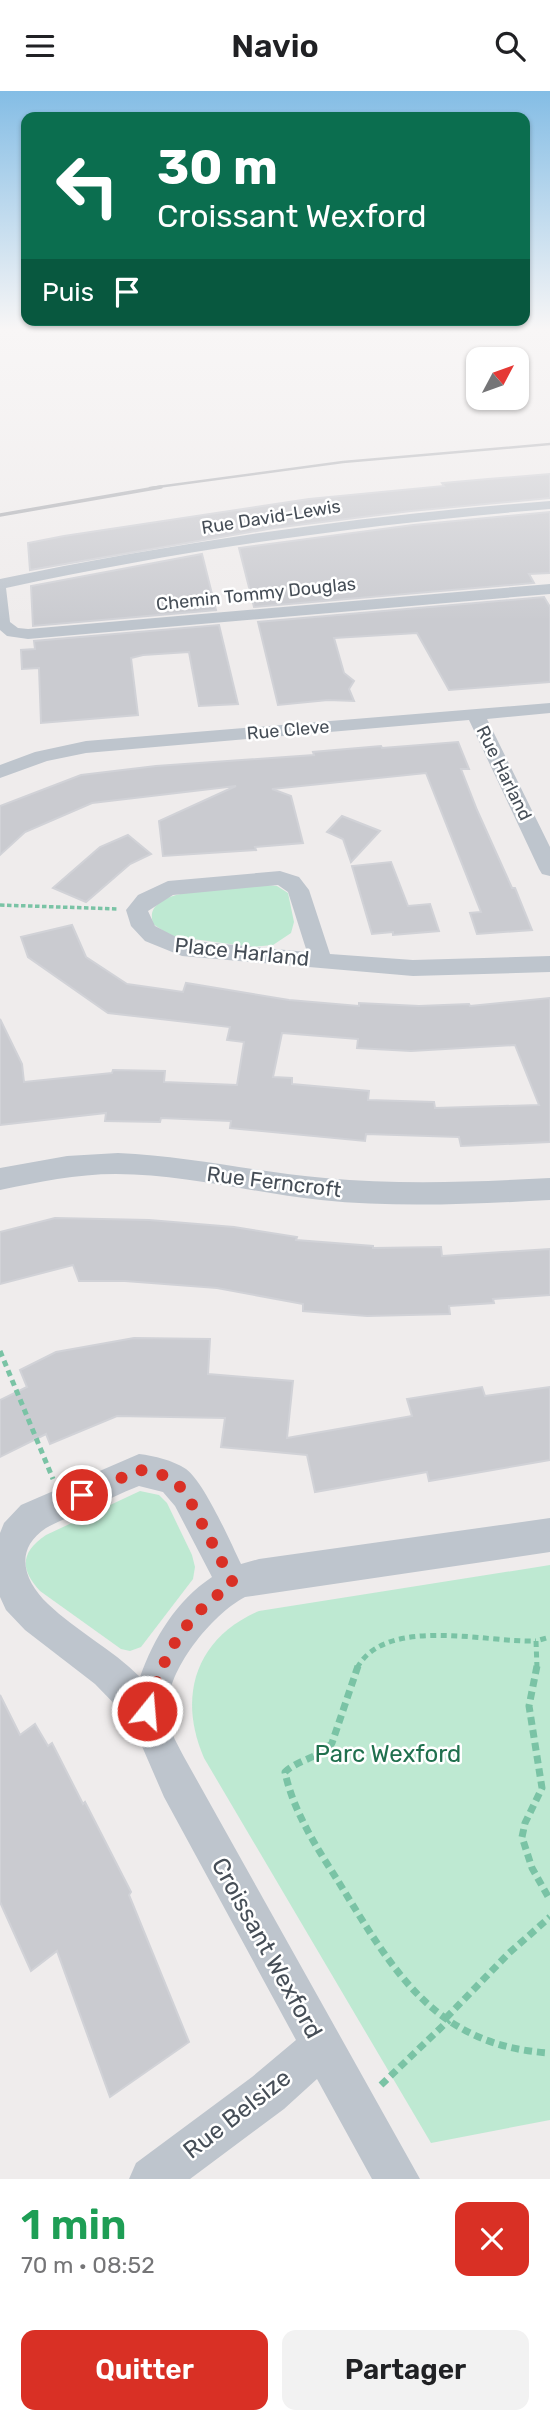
<!DOCTYPE html>
<html lang="fr">
<head>
<meta charset="utf-8">
<style>
  body { margin:0; font-family:Rubik,sans-serif; background:#f2f2f2; color:#202124; height:100vh; display:flex; flex-direction:column; font-size:26px; white-space:nowrap }
  * { box-sizing:border-box; margin:0 }
  p { font-size:23px; color:#757577 }
  .icon { flex:none; width:38px; height:38px; fill:none; stroke:currentColor; stroke-width:2; stroke-linecap:round; stroke-linejoin:round }
  .map { position:relative; height:2088px; overflow:hidden }
  .panel { display:flex; flex-direction:column; background:#fff; flex:1 }
  .panel>* { flex:none }
  .hud { position:absolute; left:21px; top:21px; width:509px; height:214px; border-radius:14px; box-shadow:0 2px 5px #0004; background:#0b6e4f; color:#fff; overflow:hidden }
  .needle { width:46px; rotate:49deg }
  .tools { position:absolute; left:466px; top:256px; display:grid; gap:14px }
  .tools a { display:grid; place-items:center; width:63px; height:63px; border-radius:14px; background:#fff; box-shadow:0 2px 5px #0004; font-size:35px }
  .pin { position:absolute; display:grid; place-items:center; width:60px; height:60px; color:#fff; margin:-30px; border:4px solid #fff; border-radius:50%; box-shadow:0 2px 7px #0007 }
  .me { position:absolute; width:77px; margin:-38px; rotate:17deg; stroke-linejoin:round; filter:drop-shadow(0 0 5px #0008) }
  .turn { display:flex; align-items:center; gap:24px; height:147px; padding:0 21px; font-size:32px }
  .turn .icon { width:91px; height:91px; stroke-width:2.5 }
  .turn b { display:block; font-size:49px; line-height:60px }
  .then { display:flex; align-items:center; height:66px; padding:0 21px; background:#0003; gap:14px; font-size:26px }
  .round { display:grid; place-items:center; flex:none; width:74px; height:74px; border-radius:14px; background:#f2f2f2 }
  .head { display:flex; align-items:center; justify-content:space-between; height:119px; padding:0 21px }
  h1 { font-size:42px; font-weight:600; line-height:52px; color:#1e9e55 }
  .button { display:flex; gap:14px; margin-top:auto; padding:14px 21px }
  .button a { flex:1; height:80px; border-radius:14px; background:#d93025; color:#fff; font-size:28px; font-weight:600; line-height:80px; text-align:center }
  .button a+a { background:#f2f2f2; color:#202124 }
  header { display:flex; justify-content:space-between; align-items:center; height:91px; padding:0 21px; background:#fff; font-size:32px; font-weight:600 }
  .map>svg:first-child { display:block }
  .green { fill:#bee9d2 }
  .building { fill:#cacbd0; stroke:#d1d2d7; stroke-width:2; fill-rule:evenodd }
  .lines { fill:none; stroke-linecap:round; stroke-linejoin:round }
  .path-far2 { stroke:#7ac3a5; stroke-width:3.5; stroke-dasharray:4.5 2.5; stroke-linecap:butt }
  .path-far1 { stroke:#7ac3a5; stroke-width:5; stroke-dasharray:6 4.5; stroke-linecap:butt }
  .path { stroke:#7ac3a5; stroke-width:7; stroke-dasharray:8 5; stroke-linecap:butt }
  .minor { fill:#bec5cd; fill-rule:evenodd }
  .rail-far1 { stroke:#afb1b6; stroke-width:2.5 }
  .rail { stroke:#afb1b6; stroke-width:3.5 }
  .route { stroke:#d93025; stroke-width:12; stroke-dasharray:0 21.6 }
  .labels { text-anchor:middle; stroke-width:5; stroke-linejoin:round; paint-order:stroke }
  .far-street-label { font-size:18px; fill:#464e57; stroke:#fff }
  .street-label { font-size:21px; fill:#464e57; stroke:#fff }
  .near-park-label { font-size:24px; fill:#20704e; stroke:#fff }
  .near-street-label { font-size:24px; fill:#464e57; stroke:#fff }
</style>
</head>
<body>
<header><svg class="icon" aria-label="menu" viewBox="0 0 24 24"><path d="M4 6h16M4 12h16M4 18h16"/></svg>Navio<svg class="icon" aria-label="search" viewBox="0 0 24 24"><circle cx="10" cy="10" r="6"/><path d="M15 15l6 6"/></svg></header>
<div class="map">
<svg width="550" height="2088" viewBox="0 0 550 2088">
  <rect width="100%" height="100%" fill="#efecec"/>
  <g class="green">
    <path d="M267 794 277 795 288 802 294 831 291 842 273 854 252 856 171 845 153 833C151 824 151 819 158 813 175 796 242 797 267 794Z"/>
    <path d="M140 1400 159 1404 167 1412 192 1464 195 1476 193 1488 141 1556 130 1560 121 1558 40 1500C20 1478 20 1462 46 1444Z"/>
    <path d="M550 1474V2029L431 2052 204 1667C177 1605 196 1547 259 1520Z"/>
  </g>
  <g class="building">
    <polygon points="550,383 550,407 411,420 274,437 30,479 28,452 64,445 309,408 444,395 442,392 488,388"/>
    <polygon points="550,421 550,482 529,483 534,492 254,516 239,457 413,434"/>
    <polygon points="202,463 216,519 33,535 31,495"/>
    <polygon points="544,506 550,516 550,591 449,599 417,542 334,547 344,582 354,590 349,598 354,610 328,609 278,614 258,531"/>
    <polygon points="219,534 238,613 199,615 189,561 143,564 131,567 138,624 41,632 39,577 22,578 21,559 35,558 34,550"/>
    <polygon points="458,651 469,678 461,678 477,719 512,797 515,797 532,839 477,843 470,822 481,821 426,682 272,698 291,705 303,752 255,756 256,759 163,765 159,730 236,695 92,712 25,741 0,764 0,715 81,684 156,675 314,664 313,661 381,655 382,657"/>
    <polygon points="342,725 380,740 351,771 343,748 327,741"/>
    <polygon points="128,744 151,763 130,773 86,811 53,797 100,756"/>
    <polygon points="391,771 408,815 430,813 439,840 393,844 393,841 372,843 352,775"/>
    <path d="M72 834 86 866 127 893 183 901 186 892 289 909 359 915V912L419 915 469 913 470 915 550 907V1051L461 1055 459 1046 366 1043 365 1050 230 1037 231 1030 161 1027 160 1031 105 1030 106 1022 0 1034V928L22 973 24 991 112 982 113 979 165 980 164 991 237 994 244 951 227 949 230 936 108 922 28 866 21 846ZM282 942 358 948 357 957 411 960 515 954 539 1014 435 1017 434 1011 368 1009 369 1000 292 993V987L273 986Z"/>
    <polygon points="55,1127 149,1129 234,1136 297,1146 296,1149 373,1155 373,1157 441,1156 442,1165 550,1158 550,1204 493,1208 494,1212 449,1215 450,1223 367,1225 303,1220 303,1213 217,1197 125,1190 79,1190 73,1174 0,1193 0,1141"/>
    <polygon points="134,1247 210,1248 208,1283 293,1290 287,1347 412,1325 407,1308 482,1296 485,1305 550,1296 550,1369 429,1390 427,1381 315,1401 307,1364 221,1356 225,1327 117,1325 50,1353 46,1343 0,1366 0,1309 27,1296 20,1279 56,1261"/>
    <polygon points="0,1604 20,1644 35,1633 48,1655 52,1652 83,1713 85,1711 131,1801 129,1804 189,1951 110,2006 57,1860 31,1880 0,1811"/>
  </g>
  <g class="lines">
    <polyline class="path-far2" points="0,814 118,818"/>
    <g class="path-far1">
      <polyline points="0,1260 53,1388"/>
      <path d="M357 1577C386 1524 487 1552 536 1550"/>
      <polyline points="537,1577 536,1550 550,1546"/>
    </g>
    <g class="path">
      <path d="M358 1575 332 1652C320 1667 299 1668 285 1681 293 1720 317 1757 338 1790 393 1879 434 1955 550 1962"/>
      <polyline points="537,1575 529,1615 542,1697 525,1732 522,1746 532,1777 550,1809"/>
      <polyline points="446,1927 509,1862 550,1826"/>
      <polyline points="381,1994 449,1929"/>
    </g>
    <g class="minor">
      <path d="M550 410V418C367 433 186 458 6 497L10 531 18 537 28 538 550 493V503L28 548 7 545 0 539V488C182 450 365 424 550 410Z"/>
      <polygon points="550,612 550,622 487,628 550,756 550,785 542,783 539,778 469,629 86,662 47,670 0,687 0,674 35,661 86,650"/>
      <path d="M280 780 299 786 309 799 330 863 413 869 550 865V881L413 885 182 865 145 850 131 835 126 819 138 804 168 790ZM278 794 288 801 307 861 182 849 155 835 148 820 173 804Z"/>
      <path d="M118 1062C188 1065 256 1081 325 1087 400 1094 475 1091 550 1087V1109C474 1113 397 1117 321 1109 253 1102 185 1083 116 1083 76 1083 38 1091 0 1099V1077L67 1065Z"/>
      <path d="M139 1363C155 1365 172 1369 186 1378 204 1391 230 1450 241 1473L259 1468 550 1427V1461L245 1506C211 1524 166 1580 167 1620 167 1637 177 1652 184 1666L420 2088H372L317 1988 284 2018 190 2088H129L136 2072 252 1986 296 1949 164 1706 131 1630 95 1593 25 1539 6 1519 0 1506V1442L4 1432 21 1414ZM139 1395 163 1401 175 1415 212 1486C176 1510 154 1547 140 1586 112 1558 76 1540 48 1513 24 1490 13 1459 46 1437 58 1430 73 1425 85 1419 103 1411 121 1402 139 1395Z"/>
    </g>
    <polyline class="rail-far1" points="150,397 343,371 550,353"/>
    <polyline class="rail" points="0,424 161,396"/>
  </g>
  <linearGradient id="sky" x2="0" y2="1"><stop stop-color="#84bde5"/><stop offset="0.45" stop-color="#f8f6f6"/><stop offset="1" stop-color="#f8f6f6" stop-opacity="0"/></linearGradient>
  <rect width="550" height="530" fill="url(#sky)"/>
  <g class="lines">
    <path class="route" d="M82 1404 139 1379 156 1381 175 1390 187 1404 233 1492C182 1529 165 1560 147 1620"/>
  </g>
  <g class="labels">
    <g class="far-street-label">
      <text transform="translate(271 426) rotate(-9)" y="6">Rue David-Lewis</text>
      <text transform="translate(256 503) rotate(-6)" y="6">Chemin Tommy Douglas</text>
      <text transform="translate(288 639) rotate(-5)" y="6">Rue Cleve</text>
      <text transform="translate(504 682) rotate(64)" y="6">Rue Harland</text>
    </g>
    <g class="street-label">
      <text transform="translate(242 861) rotate(6)" y="7">Place Harland</text>
      <text transform="translate(274 1091) rotate(7)" y="7">Rue Ferncroft</text>
    </g>
    <g class="near-park-label">
      <text x="388" y="1671">Parc Wexford</text>
    </g>
    <g class="near-street-label">
      <text transform="translate(267 1857) rotate(61)" y="8">Croissant Wexford</text>
      <text transform="translate(237 2023) rotate(-38)" y="8">Rue Belsize</text>
    </g>
  </g>
</svg>
<div class="tools">
<a><svg class="needle" viewBox="-14 -14 28 28"><path d="M0-13l5 13h-10z" fill="#e53935"/><path d="M0 13l5-13h-10z" fill="#757577"/></svg></a>
</div>
<div class="pin" style="left:82px;top:1404px;background:#d93025"><svg class="icon" aria-label="arrive" viewBox="0 0 24 24"><path d="M6 21V4h12l-3 4 3 4H6"/></svg></div>
<svg class="me" style="left:147px;top:1620px" viewBox="-20 -20 40 40"><circle r="17" fill="#d93025" stroke="#fff" stroke-width="3"/><path d="M0-11L8 9 0 5-8 9z" fill="#fff"/></svg>
<div class="hud">
<div class="turn"><svg class="icon" aria-label="left" viewBox="0 0 24 24"><path d="M17 20v-9H6M10 6l-5 5 5 5"/></svg><div><b>30 m</b>Croissant Wexford</div></div>
<div class="then">Puis<svg class="icon" aria-label="arrive" viewBox="0 0 24 24"><path d="M6 21V4h12l-3 4 3 4H6"/></svg></div>
</div>
</div>
<section class="panel">
<div class="head"><div><h1>1 min</h1><p>70 m · 08:52</p></div><a class="round" style="background:#d93025;color:#fff"><svg class="icon" aria-label="close" viewBox="0 0 24 24"><path d="M6 6l12 12M18 6L6 18"/></svg></a></div>
<div class="button"><a>Quitter</a><a>Partager</a></div>
</section>
</body>
</html>
